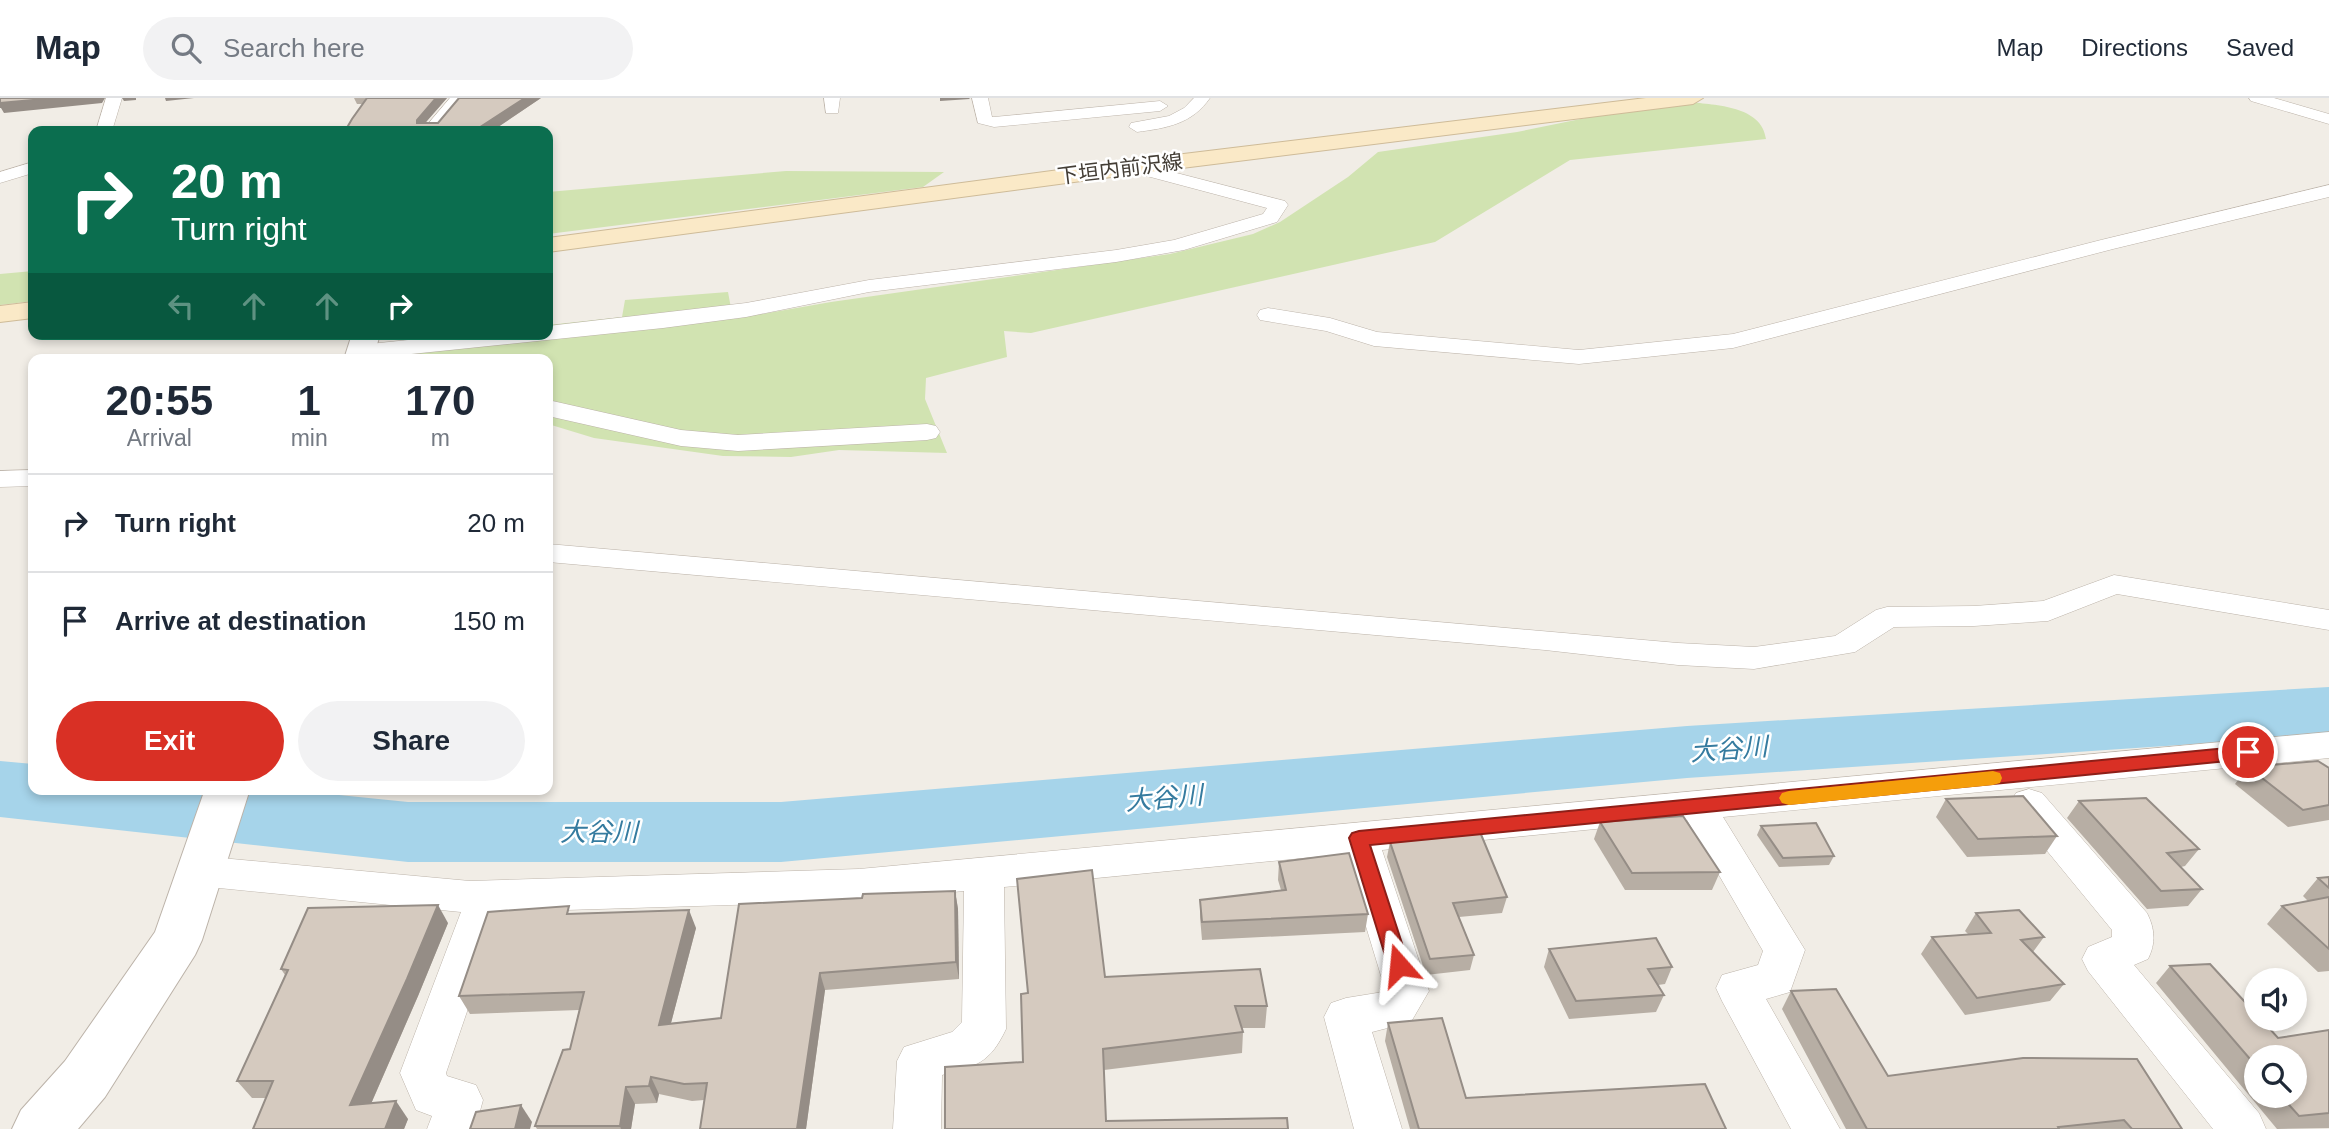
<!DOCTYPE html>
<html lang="en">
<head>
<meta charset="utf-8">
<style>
  body { margin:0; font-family:Arial,"Noto Sans JP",sans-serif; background:#f2f2f3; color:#1f2937; height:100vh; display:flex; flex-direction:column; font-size:26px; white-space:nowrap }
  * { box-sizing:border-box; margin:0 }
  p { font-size:23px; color:#747a83 }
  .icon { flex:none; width:38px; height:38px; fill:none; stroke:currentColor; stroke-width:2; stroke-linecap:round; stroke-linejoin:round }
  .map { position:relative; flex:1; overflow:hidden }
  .drawer { position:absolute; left:28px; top:256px; width:525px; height:441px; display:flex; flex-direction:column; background:#fff; border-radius:14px; box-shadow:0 4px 10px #0003 }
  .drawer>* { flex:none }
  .hud { position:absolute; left:28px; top:28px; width:525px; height:214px; border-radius:14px; box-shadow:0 4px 10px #0003; background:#0b6e4f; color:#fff; overflow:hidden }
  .fabs { position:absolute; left:2244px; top:870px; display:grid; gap:14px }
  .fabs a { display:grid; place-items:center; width:63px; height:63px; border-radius:50%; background:#fff; box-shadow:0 4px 10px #0003; font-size:35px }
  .pin { position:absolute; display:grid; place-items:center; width:60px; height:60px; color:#fff; margin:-30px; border:4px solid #fff; border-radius:50%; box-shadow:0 2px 7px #0007 }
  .me { position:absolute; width:77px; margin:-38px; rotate:342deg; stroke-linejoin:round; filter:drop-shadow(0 0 5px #0008) }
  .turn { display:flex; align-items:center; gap:24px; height:147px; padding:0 28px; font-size:32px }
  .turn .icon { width:91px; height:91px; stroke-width:2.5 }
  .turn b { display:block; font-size:49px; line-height:60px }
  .lanes { display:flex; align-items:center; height:66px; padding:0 28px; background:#0003; justify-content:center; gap:35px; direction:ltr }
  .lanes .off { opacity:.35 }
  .eta { display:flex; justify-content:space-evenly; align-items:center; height:119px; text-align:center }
  .eta b { font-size:42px; font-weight:700; line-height:49px }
  .action { display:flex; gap:14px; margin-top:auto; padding:14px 28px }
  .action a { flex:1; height:80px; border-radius:42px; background:#d93025; color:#fff; font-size:28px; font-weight:700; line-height:80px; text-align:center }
  .action a+a { background:#f2f2f3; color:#1f2937 }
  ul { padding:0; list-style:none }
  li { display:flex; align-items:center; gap:21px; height:98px; padding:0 28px; border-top:2px solid #e0e1e3 }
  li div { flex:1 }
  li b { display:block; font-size:26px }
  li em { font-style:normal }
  header { display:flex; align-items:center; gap:42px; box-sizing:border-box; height:98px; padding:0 35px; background:#fff; border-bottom:2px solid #e0e1e3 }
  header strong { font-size:33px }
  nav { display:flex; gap:38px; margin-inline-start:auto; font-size:24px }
  .search { width:490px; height:63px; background:#f2f2f3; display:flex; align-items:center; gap:18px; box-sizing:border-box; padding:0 24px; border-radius:38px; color:#747a83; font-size:26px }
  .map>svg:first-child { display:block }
  .green { fill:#d1e3b1 }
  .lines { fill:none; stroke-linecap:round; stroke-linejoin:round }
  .river { fill:#a6d4ea; fill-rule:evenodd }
  .minor-casing { stroke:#bcb3a9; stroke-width:1 }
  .tertiary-casing { stroke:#bcb3a9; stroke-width:2 }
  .secondary-casing { stroke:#cebb98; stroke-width:2 }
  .minor { fill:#fff; fill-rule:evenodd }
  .tertiary { fill:#fff; fill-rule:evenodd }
  .secondary { fill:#fae9c7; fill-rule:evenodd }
  .wall { fill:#b7aea4; fill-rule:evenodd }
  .shaded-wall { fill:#958d86 }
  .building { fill:#d5cabf; stroke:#958d86; stroke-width:2 }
  .route { fill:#d93025; stroke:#8d1f18; stroke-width:2 }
  .slow { fill:#f59e0b }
  .labels { text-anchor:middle; stroke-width:5; stroke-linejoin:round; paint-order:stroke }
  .far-street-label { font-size:21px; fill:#433d35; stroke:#fff }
  .water-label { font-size:26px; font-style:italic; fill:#357b9f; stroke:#fff }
</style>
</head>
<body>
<header>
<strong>Map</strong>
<div class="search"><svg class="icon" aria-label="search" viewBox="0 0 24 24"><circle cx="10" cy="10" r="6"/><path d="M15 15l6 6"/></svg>Search here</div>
<nav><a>Map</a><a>Directions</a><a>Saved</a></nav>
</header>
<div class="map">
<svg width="2329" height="1031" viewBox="0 0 2329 1031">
  <rect width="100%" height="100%" fill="#f1ede6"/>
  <g class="green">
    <path d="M1689 4C1716 7 1762 8 1766 41L1570 62 1435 144 1031 235 1004 233 1007 259 926 280 925 301 947 355 839 352 791 359 723 358 594 340 548 326V261H390L391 256 425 237 548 236V227L622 219 625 202 728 194 733 221 831 204 1170 156 1253 136 1280 124 1348 79 1378 54 1517 34 1615 14Z"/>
    <polygon points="786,73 944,74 923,89 548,136 548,94"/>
    <polygon points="33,173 33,203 0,207 0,176"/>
  </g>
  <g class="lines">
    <polygon class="river" points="2329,589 2329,637 1687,680 781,764 408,764 0,719 0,663 33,666 33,691 280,691 408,704 781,704 1687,628"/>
    <defs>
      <g id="minor">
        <polygon points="106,0 122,0 112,33 96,33"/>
        <polygon points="450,0 466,0 439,33 422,33"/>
        <polygon points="824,0 840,0 838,15 826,15"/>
        <polygon points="972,0 988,0 992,19 994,19 1160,3 1168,8 1160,13 994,29 978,25"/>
        <path d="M1194 0H1210C1192 26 1167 30 1137 34L1129 29 1131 25 1169 18 1184 10Z"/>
        <polygon points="2249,0 2274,0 2329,16 2329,26 2251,3"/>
        <polygon points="33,64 33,75 0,85 0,74"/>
        <polygon points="1134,64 1285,103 1288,107 1277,124 1184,152 1116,164 869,194 746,219 663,230 363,261 352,259 348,254 352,249 360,247 466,236 548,236 548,228 746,205 869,182 1116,152 1174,142 1263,116 1267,110 1128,73 1125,69"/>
        <polygon points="2329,87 2329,99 2113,151 1733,250 1579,266 1374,248 1326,233 1260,222 1257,217 1260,212 1268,210 1330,220 1377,234 1579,252 1733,236 2101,142"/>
        <polygon points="548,302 681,332 738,337 927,326 936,328 940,334 936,340 927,342 738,353 681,348 548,318"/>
        <polygon points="33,372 33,388 0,389 0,373"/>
        <polygon points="548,446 1678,545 1754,549 1835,538 1876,512 1887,509 1974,508 2043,503 2114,477 2329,512 2329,532 2117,496 2048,523 1974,528 1894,529 1855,554 1754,571 1678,567 1545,552 548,464"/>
        <path d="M2329 634V660L1723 719 1805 852 1790 894 1766 901 1840 1031H1791L1722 903 1716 890 1722 877 1758 867 1763 853 1687 722 1382 752 1429 893 1411 924 1372 934 1402 1031H1354L1324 919 1331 905 1346 900 1383 894 1385 891 1344 756 1004 789 1006 931C990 965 977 968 942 977L941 1031H893L897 963 904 949 952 934 962 924 964 793 859 803 501 814 446 975 447 978 476 987 483 1002 475 1031H427L432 1018 416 1012 400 975 461 814 199 788 185 784 179 773 185 762 199 758 470 783 859 771Z"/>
        <path d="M2029 691 2042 695 2147 815C2155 831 2156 845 2148 861L2134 867 2259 1015 2266 1031H2213L2088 873 2082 861 2088 849 2112 839V832L2016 715 2010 705 2016 695Z"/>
      </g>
      <g id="tertiary">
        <polygon points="352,236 380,236 373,261 344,261"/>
        <polygon points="205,691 250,691 202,842 195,857 105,999 78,1031 12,1031 21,1012 65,963 155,834"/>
      </g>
      <g id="secondary">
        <polygon points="1646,0 1703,0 1693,6 1134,76 548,154 548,140 1134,62"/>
        <polygon points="33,204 33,220 0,224 0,208"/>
      </g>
    </defs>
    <use href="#minor" class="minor-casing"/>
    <use href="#tertiary" class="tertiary-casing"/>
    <use href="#secondary" class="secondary-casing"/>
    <use href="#minor" class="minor"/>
    <use href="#tertiary" class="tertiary"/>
    <use href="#secondary" class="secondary"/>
  </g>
  <g class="wall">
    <polygon points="354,0 447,0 425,25 438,25 541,0 492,33 345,33 363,6 357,6"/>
    <polygon points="2248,669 2329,670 2329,722 2288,729 2235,686"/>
    <polygon points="1946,701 2057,738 2045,756 1967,759 1936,719"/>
    <polygon points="2079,703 2199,751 2185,768 2181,769 2202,791 2188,808 2147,811 2067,720"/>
    <polygon points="1600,724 1720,774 1712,792 1625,792 1594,741"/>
    <polygon points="1761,728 1834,758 1829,767 1779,769 1757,737"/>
    <polygon points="1390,744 1507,799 1502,815 1459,819 1474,857 1470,872 1426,877 1387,759"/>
    <polygon points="1279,764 1368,816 1365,834 1202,842 1200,819 1200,802 1281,792 1278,782"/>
    <polygon points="2329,779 2329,873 2318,874 2267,826 2282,808 2308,803 2303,798 2318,780"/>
    <polygon points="955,793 958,811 959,881 825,892 806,1031 700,1031 704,1002 692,1003 659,996 657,1005 635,1006 631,1031 537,1031 535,1028 570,951 579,912 470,916 459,898 572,816 696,830 671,925 721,920 862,800"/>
    <polygon points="1976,815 2044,839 2033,854 2064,886 2050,903 1965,917 1921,856 1932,839 1968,836 1965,833"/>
    <polygon points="448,825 418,898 371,1006 408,1021 404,1031 253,1031 266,1000 252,1000 237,983 285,877 281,871"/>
    <polygon points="1549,851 1672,869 1665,886 1658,887 1664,897 1656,914 1569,921 1544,869"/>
    <path d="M2170 868 2278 940 2329 932V1030L2277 1031 2156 885ZM2256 959 2294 998H2256Z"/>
    <polygon points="1105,879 1267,908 1265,930 1242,930 1243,934 1242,955 1104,972 945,1031 1023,964 1028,895"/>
    <polygon points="1791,893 1888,978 2182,1031 1846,1031 1782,911"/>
    <polygon points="1388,925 1466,1000 1726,1031 1410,1031 1385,943"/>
  </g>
  <g class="shaded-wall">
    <polygon points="55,0 105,0 102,5 4,15 1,10 0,10 0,3"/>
    <polygon points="122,0 136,0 136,2 124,3"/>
    <polygon points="165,0 194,0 166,3"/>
    <polygon points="436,0 447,0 420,31 417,25 417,22"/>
    <polygon points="525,0 541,0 492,33 474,33"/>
    <polygon points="940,0 969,0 970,1 940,3"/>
    <polygon points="955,793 958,811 959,881 956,864"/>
    <polygon points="438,807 448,825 418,898 363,1024 350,1007"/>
    <polygon points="689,812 696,830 666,944 659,927"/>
    <polygon points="820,875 825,892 806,1031 797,1031"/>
    <polygon points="651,979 659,996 657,1005 649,988"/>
    <polygon points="626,989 635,1006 631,1031 621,1031 620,1028"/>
    <polygon points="396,1003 408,1021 404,1031 385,1031"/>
    <polygon points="521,1007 532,1024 530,1031 515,1031"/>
  </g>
  <g class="building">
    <polygon points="0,0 55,0 0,5"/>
    <polygon points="367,0 436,0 417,22 417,25 438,25 459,0 525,0 474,33 345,33 352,21"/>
    <polygon points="2318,663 2329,670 2329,707 2303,712 2248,669"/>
    <polygon points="2023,698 2057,738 1978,741 1946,701"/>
    <polygon points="2146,700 2199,751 2167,755 2202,791 2161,793 2079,703"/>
    <polygon points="1683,718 1720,774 1632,775 1600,724"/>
    <polygon points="1816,725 1834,758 1783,760 1761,728"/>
    <polygon points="1480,734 1507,799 1453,805 1474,857 1430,861 1390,744"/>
    <polygon points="1349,755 1368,816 1202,824 1200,802 1286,792 1279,764"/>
    <polygon points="1092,772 1105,879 1260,871 1267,908 1235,908 1243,934 1103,951 1106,1023 1287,1020 1288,1031 945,1031 945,969 1023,964 1021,896 1028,895 1017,781"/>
    <polygon points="2329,779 2329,790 2318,780"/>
    <polygon points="955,793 956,864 820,875 797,1031 700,1031 707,985 684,986 651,979 649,988 626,989 620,1028 535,1028 563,952 570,951 584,894 459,898 488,814 569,808 567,816 689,812 659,927 721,920 739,806 862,800 863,796"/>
    <polygon points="2329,799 2329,851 2282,808"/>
    <polygon points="438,807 407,881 350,1007 396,1003 385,1031 253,1031 273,983 237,983 288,872 281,871 308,810"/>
    <polygon points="2019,812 2044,839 2021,842 2064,886 1977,900 1932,839 1991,835 1976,815"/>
    <polygon points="1656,840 1672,869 1648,871 1664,897 1576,903 1549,851"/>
    <polygon points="2210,866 2256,916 2256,920 2260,920 2278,940 2329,932 2329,1015 2299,1018 2281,998 2294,998 2294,959 2256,959 2256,968 2170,868"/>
    <polygon points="1836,891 1888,978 2023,960 2137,961 2182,1031 2132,1031 2124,1022 2058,1029 2059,1031 1867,1031 1791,893"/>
    <polygon points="1442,920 1466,1000 1705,986 1726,1031 1419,1031 1388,925"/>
    <polygon points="521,1007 515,1031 470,1031 476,1014"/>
  </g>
  <polygon class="route" points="2248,648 2255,650 2257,654 2255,659 2248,661 1370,747 1409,867 1406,874 1399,876 1391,874 1388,867 1349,740 1352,735 1359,733"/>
  <polygon class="slow" points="1993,673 2000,675 2002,680 2000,685 1993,687 1789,707 1782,705 1779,700 1782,695 1789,693"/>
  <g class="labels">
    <g class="far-street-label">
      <text transform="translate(1120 71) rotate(-7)" y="7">下垣内前沢線</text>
    </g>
    <g class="water-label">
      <text transform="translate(1729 651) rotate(-4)" y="9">大谷川</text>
      <text transform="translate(1164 700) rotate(-5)" y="9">大谷川</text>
      <text x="599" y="743">大谷川</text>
    </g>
  </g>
</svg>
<div class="fabs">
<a><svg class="icon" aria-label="sound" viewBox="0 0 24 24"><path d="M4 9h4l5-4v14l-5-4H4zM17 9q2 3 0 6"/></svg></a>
<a><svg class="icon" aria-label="search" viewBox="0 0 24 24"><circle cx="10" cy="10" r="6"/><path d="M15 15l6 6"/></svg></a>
</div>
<div class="pin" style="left:2248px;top:654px;background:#d93025"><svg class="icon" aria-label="arrive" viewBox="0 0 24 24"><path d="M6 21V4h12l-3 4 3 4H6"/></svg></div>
<svg class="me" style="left:1399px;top:867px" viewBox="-20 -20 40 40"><path d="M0-17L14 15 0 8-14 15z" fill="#d93025" stroke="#fff" stroke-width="4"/></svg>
<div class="hud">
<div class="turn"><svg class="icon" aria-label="right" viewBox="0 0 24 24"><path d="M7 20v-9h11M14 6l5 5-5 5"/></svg><div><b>20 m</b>Turn right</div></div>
<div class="lanes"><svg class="icon off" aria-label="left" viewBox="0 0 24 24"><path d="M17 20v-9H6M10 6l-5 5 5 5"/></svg><svg class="icon off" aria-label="ahead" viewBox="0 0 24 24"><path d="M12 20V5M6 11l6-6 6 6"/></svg><svg class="icon off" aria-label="ahead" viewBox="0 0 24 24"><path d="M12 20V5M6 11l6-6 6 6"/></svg><svg class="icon" aria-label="right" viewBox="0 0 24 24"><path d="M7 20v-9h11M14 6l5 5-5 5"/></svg></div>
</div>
<section class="drawer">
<div class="eta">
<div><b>20:55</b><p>Arrival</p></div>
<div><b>1</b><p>min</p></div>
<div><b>170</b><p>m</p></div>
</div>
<ul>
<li><svg class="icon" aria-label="right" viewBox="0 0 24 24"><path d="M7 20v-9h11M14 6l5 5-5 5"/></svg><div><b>Turn right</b></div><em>20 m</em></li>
<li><svg class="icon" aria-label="arrive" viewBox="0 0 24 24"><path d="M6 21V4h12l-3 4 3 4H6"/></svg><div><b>Arrive at destination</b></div><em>150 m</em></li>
</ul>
<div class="action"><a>Exit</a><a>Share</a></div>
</section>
</div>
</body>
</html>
